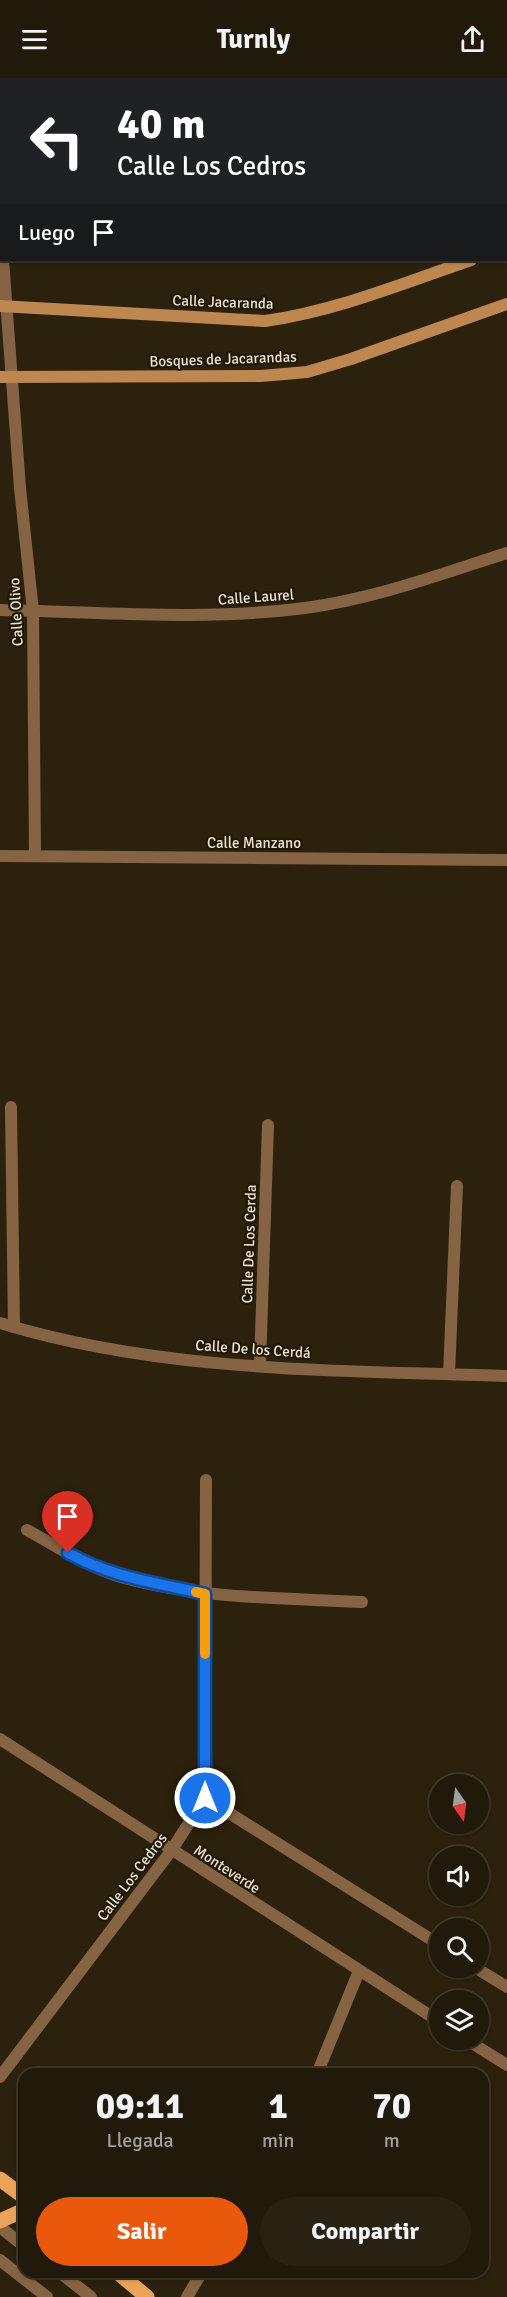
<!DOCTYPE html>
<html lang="es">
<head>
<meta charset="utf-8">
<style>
  body { margin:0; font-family:Signika,sans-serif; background:#292212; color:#f1f3f6; height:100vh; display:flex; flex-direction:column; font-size:22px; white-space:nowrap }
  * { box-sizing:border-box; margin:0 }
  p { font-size:20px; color:#a2a09c }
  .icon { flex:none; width:33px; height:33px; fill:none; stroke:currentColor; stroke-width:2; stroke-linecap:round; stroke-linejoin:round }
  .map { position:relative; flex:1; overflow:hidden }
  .panel { position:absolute; left:18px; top:1990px; width:471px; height:210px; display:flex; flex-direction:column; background:#211909; border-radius:18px; box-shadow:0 2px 4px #0004,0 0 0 2px #3e382a }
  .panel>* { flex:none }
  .hud { position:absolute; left:0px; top:0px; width:507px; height:183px; box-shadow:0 2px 4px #0004,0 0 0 2px #3e382a; background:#202124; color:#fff; overflow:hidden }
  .needle { width:39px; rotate:166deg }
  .fabs { position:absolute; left:429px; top:1696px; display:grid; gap:12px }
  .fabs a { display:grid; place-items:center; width:60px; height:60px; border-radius:50%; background:#211909; box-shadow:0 2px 4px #0004,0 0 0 2px #3e382a; font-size:30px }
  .pin { position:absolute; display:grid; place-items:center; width:51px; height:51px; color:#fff; margin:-62px -26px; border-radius:50% 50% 50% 0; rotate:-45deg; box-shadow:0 0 6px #0007 }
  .pin .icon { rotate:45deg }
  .me { position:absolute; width:66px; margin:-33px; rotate:0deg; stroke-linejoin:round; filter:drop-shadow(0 0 4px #0008) }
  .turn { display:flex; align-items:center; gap:21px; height:126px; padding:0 18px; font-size:27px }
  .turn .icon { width:78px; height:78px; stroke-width:2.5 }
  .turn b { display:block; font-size:42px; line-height:51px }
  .then { display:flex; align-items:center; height:57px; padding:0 18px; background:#0003; gap:12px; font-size:22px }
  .eta { display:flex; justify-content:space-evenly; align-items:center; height:102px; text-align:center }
  .eta b { font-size:36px; font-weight:700; line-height:42px }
  .primary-button { display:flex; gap:12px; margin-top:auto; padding:12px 18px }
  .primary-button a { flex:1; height:69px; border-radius:36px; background:#ea580c; color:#fff; font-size:24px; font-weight:700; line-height:69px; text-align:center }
  .primary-button a+a { background:#292212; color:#f1f3f6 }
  header { display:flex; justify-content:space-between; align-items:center; height:78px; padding:0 18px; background:#211909; font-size:27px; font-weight:700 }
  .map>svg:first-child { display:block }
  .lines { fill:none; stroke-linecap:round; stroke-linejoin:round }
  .lane { stroke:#866342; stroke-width:12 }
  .street { stroke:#866342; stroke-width:12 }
  .secondary { stroke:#be8750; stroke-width:12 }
  .primary { stroke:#eaa359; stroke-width:15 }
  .route-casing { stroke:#114b97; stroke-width:15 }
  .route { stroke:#1a73e8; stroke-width:10 }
  .slow { stroke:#f59e0b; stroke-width:10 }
  .labels { text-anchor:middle; stroke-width:4.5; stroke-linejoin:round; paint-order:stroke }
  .street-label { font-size:15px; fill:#eae2d6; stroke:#221804 }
</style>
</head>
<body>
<header><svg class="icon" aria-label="menu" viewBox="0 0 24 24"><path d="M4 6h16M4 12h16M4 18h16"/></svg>Turnly<svg class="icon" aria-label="share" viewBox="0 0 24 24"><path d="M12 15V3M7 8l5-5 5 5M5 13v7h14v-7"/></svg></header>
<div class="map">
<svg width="507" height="2219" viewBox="0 0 507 2219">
  <rect width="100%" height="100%" fill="#2c210c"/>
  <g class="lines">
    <g class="lane">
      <polyline points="449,1296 457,1108"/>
      <polyline points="205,1720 440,1867"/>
      <polyline points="476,1890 507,1909"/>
      <polyline points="317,1996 359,1893"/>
      <polyline points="0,2149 24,2168"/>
      <polyline points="0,2182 47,2219"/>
      <polyline points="59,2194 91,2219"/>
      <polyline points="187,2219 202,2194"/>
    </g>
    <g class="street">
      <polyline points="0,121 2,150"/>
      <polyline points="3,182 20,410 33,533 35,778"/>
      <path d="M0 532C101 534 204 543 305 530 374 521 441 496 507 475"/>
      <polyline points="0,778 507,782"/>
      <polyline points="11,1029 14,1249"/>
      <path d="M0 1245C163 1295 338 1292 507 1298"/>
      <polyline points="260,1287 268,1047"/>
      <path d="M27 1452C58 1469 88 1489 121 1499 199 1521 282 1520 362 1524"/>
      <polyline points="0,1661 440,1944"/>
      <polyline points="467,1962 507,1987"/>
      <polyline points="0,1999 171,1773 205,1720 206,1402"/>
    </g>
    <g class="secondary">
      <polyline points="506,170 507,169"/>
      <path d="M0 228 265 243C336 233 404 205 471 182"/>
      <polyline points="0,299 261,298 307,294 351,281 507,226"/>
    </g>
    <g class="primary">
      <polyline points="0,2101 24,2119"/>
      <polyline points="0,2143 24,2132"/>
      <polyline points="117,2194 147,2219"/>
    </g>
  </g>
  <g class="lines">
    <defs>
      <path id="route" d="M68 1475C111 1499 157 1505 205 1516V1720"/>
    </defs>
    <use href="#route" class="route-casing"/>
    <use href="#route" class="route"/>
    <polyline class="slow" points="196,1514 205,1516 205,1576"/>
  </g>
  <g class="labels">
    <g class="street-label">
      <text transform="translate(223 224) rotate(2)" y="5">Calle Jacaranda</text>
      <text transform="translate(223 281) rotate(-2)" y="5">Bosques de Jacarandas</text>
      <text transform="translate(256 519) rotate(-4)" y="5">Calle Laurel</text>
      <text transform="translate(16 534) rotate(-93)" y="5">Calle Olivo</text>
      <text x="254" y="770">Calle Manzano</text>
      <text transform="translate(249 1166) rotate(-88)" y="5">Calle De Los Cerda</text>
      <text transform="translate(253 1271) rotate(4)" y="5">Calle De los Cerdá</text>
      <text transform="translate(227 1791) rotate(33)" y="5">Monteverde</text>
      <text transform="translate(132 1799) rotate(-53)" y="5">Calle Los Cedros</text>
    </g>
  </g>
</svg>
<div class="fabs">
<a><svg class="needle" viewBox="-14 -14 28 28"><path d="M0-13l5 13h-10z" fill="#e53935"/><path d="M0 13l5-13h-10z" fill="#a2a09c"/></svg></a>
<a><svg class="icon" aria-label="sound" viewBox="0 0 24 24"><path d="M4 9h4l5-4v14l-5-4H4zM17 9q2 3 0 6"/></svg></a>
<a><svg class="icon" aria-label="search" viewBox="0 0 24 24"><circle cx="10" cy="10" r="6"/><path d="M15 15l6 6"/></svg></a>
<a><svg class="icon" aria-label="layers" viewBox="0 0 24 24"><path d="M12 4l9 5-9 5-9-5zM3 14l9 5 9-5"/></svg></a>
</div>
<div class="pin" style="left:68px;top:1475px;background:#d93025"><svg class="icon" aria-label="arrive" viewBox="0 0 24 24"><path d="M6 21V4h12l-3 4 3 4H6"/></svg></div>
<svg class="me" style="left:205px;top:1720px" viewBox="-20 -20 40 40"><circle r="17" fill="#1a73e8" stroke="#fff" stroke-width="3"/><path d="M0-11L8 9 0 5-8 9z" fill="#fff"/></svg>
<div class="hud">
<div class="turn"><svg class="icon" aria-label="left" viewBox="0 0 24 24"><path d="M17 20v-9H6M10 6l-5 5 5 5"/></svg><div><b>40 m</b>Calle Los Cedros</div></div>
<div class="then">Luego<svg class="icon" aria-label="arrive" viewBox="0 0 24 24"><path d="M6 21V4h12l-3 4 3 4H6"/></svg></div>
</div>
<section class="panel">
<div class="eta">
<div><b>09:11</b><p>Llegada</p></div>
<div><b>1</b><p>min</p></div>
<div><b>70</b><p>m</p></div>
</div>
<div class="primary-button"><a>Salir</a><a>Compartir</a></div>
</section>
</div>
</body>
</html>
